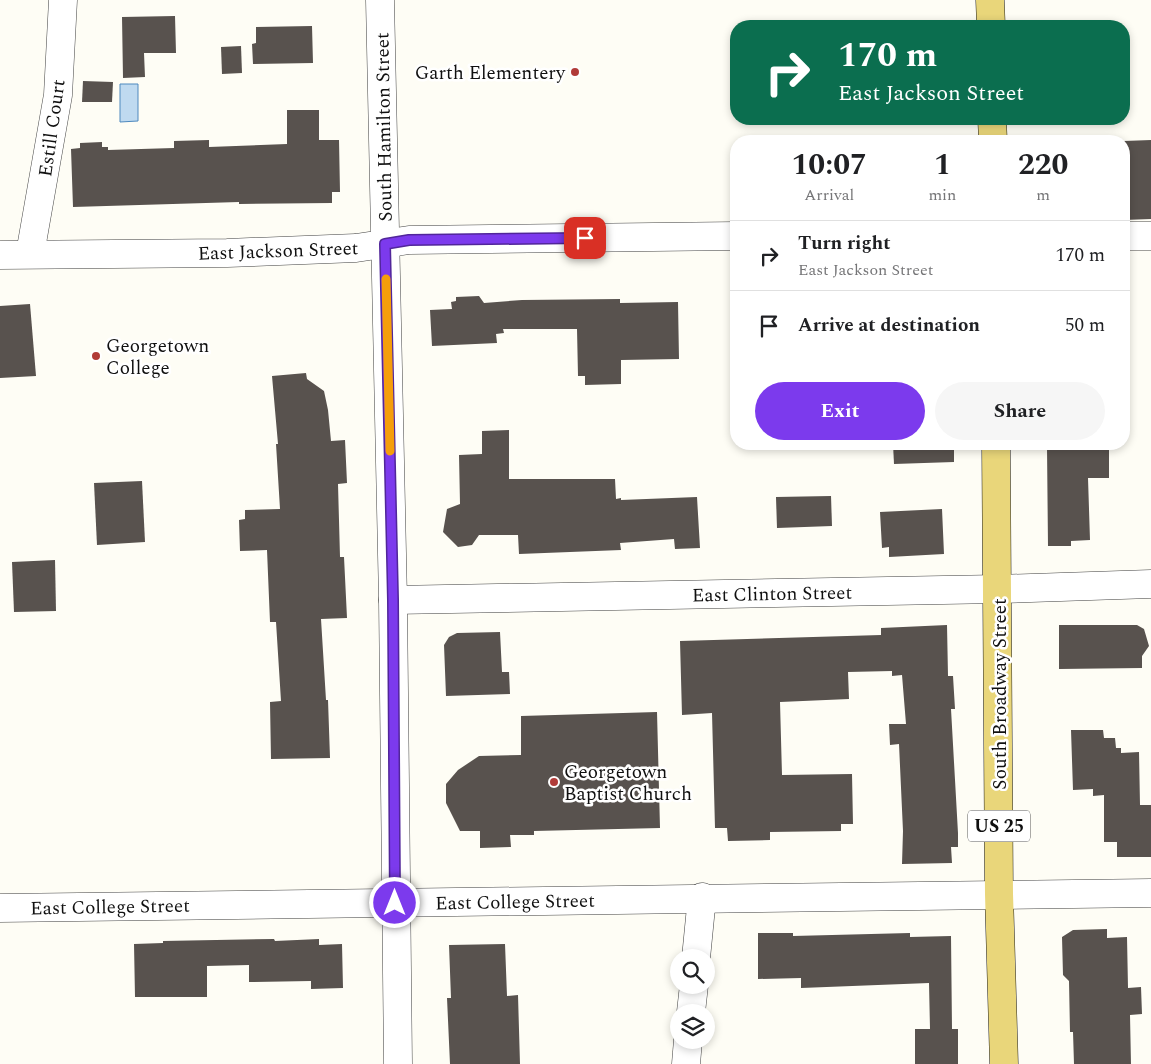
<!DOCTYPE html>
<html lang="en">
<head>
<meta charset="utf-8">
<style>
  body { margin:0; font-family:Spectral,serif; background:#f6f6f6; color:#202124; height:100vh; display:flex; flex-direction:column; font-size:19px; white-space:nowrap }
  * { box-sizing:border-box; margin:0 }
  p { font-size:16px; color:#757577 }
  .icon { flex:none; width:28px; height:28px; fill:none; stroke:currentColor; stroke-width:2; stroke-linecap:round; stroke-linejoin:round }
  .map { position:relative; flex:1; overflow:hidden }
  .sheet { position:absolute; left:730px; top:135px; width:400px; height:315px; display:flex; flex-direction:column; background:#fff; border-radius:20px; box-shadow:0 2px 8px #0003 }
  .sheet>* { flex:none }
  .hud { position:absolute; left:730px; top:20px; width:400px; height:105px; border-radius:20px; box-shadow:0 2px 8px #0003; background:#0b6e4f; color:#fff; overflow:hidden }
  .tools { position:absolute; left:670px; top:949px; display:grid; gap:10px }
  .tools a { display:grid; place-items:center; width:45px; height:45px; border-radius:50%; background:#fff; box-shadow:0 2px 8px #0003; font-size:25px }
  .pin { position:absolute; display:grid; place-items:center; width:42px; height:42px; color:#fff; margin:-21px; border-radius:10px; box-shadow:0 2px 8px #0006 }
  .me { position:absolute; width:55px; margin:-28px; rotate:0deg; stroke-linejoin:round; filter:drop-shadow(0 0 4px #0008) }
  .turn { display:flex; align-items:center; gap:18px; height:105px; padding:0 25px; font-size:22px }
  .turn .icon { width:65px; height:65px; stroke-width:2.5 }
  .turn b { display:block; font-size:35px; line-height:42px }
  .eta { display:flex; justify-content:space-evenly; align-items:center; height:85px; text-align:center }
  .eta b { font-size:30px; font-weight:700; line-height:35px }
  .action { display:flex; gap:10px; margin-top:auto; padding:10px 25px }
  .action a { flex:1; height:58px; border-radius:30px; background:#7c3aed; color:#fff; font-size:20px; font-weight:700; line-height:58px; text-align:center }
  .action a+a { background:#f6f6f6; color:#202124 }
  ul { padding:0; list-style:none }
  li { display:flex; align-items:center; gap:15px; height:70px; padding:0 25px; border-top:1px solid #e0e0e0 }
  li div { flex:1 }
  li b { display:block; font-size:19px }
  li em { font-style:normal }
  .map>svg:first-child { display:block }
  .water { fill:#bfdaf0; stroke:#4e89be }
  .building { fill:#58524e }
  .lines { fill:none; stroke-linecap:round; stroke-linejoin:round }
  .street-casing { stroke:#434343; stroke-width:29 }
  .primary-casing { stroke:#212121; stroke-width:29 }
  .street { stroke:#fff; stroke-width:28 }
  .primary { stroke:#e9d67a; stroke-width:28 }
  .route-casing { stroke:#51269a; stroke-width:12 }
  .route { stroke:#7c3aed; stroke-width:9 }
  .slow { stroke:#f59e0b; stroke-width:9 }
  .poi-dot { fill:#b13b38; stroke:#fff; stroke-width:2 }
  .labels { text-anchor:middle; stroke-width:5; stroke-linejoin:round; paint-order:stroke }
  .shield { fill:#fff; stroke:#585858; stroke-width:1 }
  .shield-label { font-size:18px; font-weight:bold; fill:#101010 }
  .poi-label { font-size:19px; fill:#101010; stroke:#fff; text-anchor:start }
  .street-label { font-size:19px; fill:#101010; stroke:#fff }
</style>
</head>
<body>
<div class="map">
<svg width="1151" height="1064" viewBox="0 0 1151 1064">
  <rect width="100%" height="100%" fill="#fefdf5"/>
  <polygon class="water" points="120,84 138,84 138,121 120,122"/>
  <g class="building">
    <polygon points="175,16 176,53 144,53 145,77 123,78 122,17"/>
    <polygon points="312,26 313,63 253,64 252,44 256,43 256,27"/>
    <polygon points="241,46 242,73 222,74 221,47"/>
    <polygon points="83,81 113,82 112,102 82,102"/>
    <polygon points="287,110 319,110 319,140 339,140 340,192 332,192 332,203 239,204 239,202 73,207 71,149 80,148 80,143 102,142 102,147 108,147 108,150 174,148 174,141 209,140 209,147 287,144"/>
    <polygon points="1151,140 1151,219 1124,220 1124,141"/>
    <polygon points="479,296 484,303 522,300 620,299 620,303 678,302 679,359 621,360 621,384 585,385 585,376 578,376 577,329 503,329 504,333 496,334 497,343 432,346 430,310 452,309 451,302 456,301 456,297"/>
    <polygon points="30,304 36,376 0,378 0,306"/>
    <polygon points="306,373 307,379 324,391 328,410 331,441 345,440 347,483 338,484 340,557 344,557 347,618 321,619 326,700 328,700 330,758 271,759 270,702 281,701 276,622 270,622 267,550 240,551 239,520 245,519 245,510 280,509 276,444 278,444 272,376"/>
    <polygon points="509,430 509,479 615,479 616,499 621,498 621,500 697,497 700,548 675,549 674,539 620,543 621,550 519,554 518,535 479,535 472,545 458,547 443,532 447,509 460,504 459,455 482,454 482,431"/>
    <polygon points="893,444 954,444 954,462 894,464"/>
    <polygon points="1109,446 1109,478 1088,478 1090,540 1071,541 1071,546 1048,546 1047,447"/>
    <polygon points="142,481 145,542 97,545 94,483"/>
    <polygon points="831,496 832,526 777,528 776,497"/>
    <polygon points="942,509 944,554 889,557 889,547 882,548 880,512"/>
    <polygon points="55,560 56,611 14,612 12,562"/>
    <polygon points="947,625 948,676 953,676 955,709 951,709 958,833 958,847 951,847 952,863 902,864 903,831 899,744 890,745 889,724 906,724 902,675 892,676 892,671 848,672 849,699 780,702 782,775 852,774 853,824 841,824 841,831 770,832 770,840 728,841 727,828 715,828 712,713 682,715 680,641 881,635 881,628"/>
    <polygon points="1059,625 1137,625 1144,629 1149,646 1142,656 1142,668 1059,669"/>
    <polygon points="500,632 502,672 509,672 510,694 446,696 444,645 449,637 457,633"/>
    <polygon points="657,712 660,828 534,831 534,835 510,835 511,847 480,848 480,831 460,831 446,803 446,784 458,770 479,756 521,755 521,716"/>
    <polygon points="1071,730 1103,730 1104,738 1115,738 1116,748 1121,748 1121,753 1139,752 1140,805 1151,805 1151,857 1117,857 1117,842 1104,842 1104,795 1093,796 1093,789 1073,790"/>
    <polygon points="1107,929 1107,938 1127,937 1128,988 1141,987 1142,1014 1130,1015 1131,1064 1074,1064 1073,1032 1070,1032 1069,981 1063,975 1062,937 1073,930"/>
    <polygon points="758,933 793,933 793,936 910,933 910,937 951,936 952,1029 958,1029 958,1064 915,1064 915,1029 930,1029 929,983 801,988 801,978 758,979"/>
    <polygon points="274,939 275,941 319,939 319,945 342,944 343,988 311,989 311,981 249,982 249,965 207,966 207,997 135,997 134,944 163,943 163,941"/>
    <polygon points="505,944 507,996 518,995 520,1064 450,1064 447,998 451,998 449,945"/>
  </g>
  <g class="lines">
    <defs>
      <g id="street">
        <polyline points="380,0 393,600 398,1064"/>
        <polyline points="1124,236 1151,236"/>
        <polyline points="30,254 58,95 63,0"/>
        <polyline points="0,255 227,253 356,248 409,240 736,236"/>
        <polyline points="393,600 999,589 1151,584"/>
        <polyline points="0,908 1151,893"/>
        <polyline points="696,958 702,897"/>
        <polyline points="691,1012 694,985"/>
        <polyline points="686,1064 688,1040"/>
      </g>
      <g id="primary">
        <polyline points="990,0 991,26"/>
        <polyline points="992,119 993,141"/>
        <polyline points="996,444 999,894 1004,1064"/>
      </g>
    </defs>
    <use href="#street" class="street-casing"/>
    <use href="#primary" class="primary-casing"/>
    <use href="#street" class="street"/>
    <use href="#primary" class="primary"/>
  </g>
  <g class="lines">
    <defs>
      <polyline id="route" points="395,903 393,600 385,244 409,240 585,238"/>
    </defs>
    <use href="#route" class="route-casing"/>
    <use href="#route" class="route"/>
    <polyline class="slow" points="386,279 390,451"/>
  </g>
  <g class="poi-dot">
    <circle cx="575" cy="72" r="5"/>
    <circle cx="96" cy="356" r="5"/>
    <circle cx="554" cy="782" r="5"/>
  </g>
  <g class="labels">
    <rect class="shield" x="968" y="810.5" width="62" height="31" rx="4"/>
    <g class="shield-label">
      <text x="999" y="832">US 25</text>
    </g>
    <g class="poi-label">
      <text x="565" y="79" text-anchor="end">Garth Elementery</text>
      <text x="106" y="352">Georgetown<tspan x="106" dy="22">College</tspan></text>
      <text x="564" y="778">Georgetown<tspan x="564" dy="22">Baptist Church</tspan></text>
    </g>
    <g class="street-label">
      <text transform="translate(383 127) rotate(-91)" y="7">South Hamilton Street</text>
      <text transform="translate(51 128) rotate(-82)" y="7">Estill Court</text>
      <text transform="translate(278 250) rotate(-2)" y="7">East Jackson Street</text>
      <text transform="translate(772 593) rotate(-1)" y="7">East Clinton Street</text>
      <text transform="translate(999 694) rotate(-90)" y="7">South Broadway Street</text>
      <text transform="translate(515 901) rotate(-1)" y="7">East College Street</text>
      <text transform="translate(110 906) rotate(-1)" y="7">East College Street</text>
    </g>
  </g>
</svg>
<div class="tools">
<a><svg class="icon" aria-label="search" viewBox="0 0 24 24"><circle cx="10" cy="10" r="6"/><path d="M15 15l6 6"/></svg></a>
<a><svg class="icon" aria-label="layers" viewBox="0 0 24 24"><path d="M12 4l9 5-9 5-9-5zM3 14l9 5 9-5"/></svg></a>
</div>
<div class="pin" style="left:585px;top:238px;background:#d93025"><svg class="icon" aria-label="arrive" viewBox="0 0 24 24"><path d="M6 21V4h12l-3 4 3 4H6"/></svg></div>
<svg class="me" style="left:395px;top:903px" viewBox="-20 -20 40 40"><circle r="17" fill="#7c3aed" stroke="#fff" stroke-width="3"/><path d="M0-11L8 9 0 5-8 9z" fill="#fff"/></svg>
<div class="hud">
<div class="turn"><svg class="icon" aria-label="right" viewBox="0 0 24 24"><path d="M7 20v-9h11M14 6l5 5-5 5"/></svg><div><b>170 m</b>East Jackson Street</div></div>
</div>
<section class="sheet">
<div class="eta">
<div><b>10:07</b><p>Arrival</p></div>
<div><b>1</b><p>min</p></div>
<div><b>220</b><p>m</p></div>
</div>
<ul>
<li><svg class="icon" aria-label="right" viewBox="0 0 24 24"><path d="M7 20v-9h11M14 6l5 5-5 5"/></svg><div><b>Turn right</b><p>East Jackson Street</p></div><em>170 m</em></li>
<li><svg class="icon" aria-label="arrive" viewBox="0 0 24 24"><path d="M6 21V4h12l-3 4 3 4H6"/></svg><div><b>Arrive at destination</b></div><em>50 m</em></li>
</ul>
<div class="action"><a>Exit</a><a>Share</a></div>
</section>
</div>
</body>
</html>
